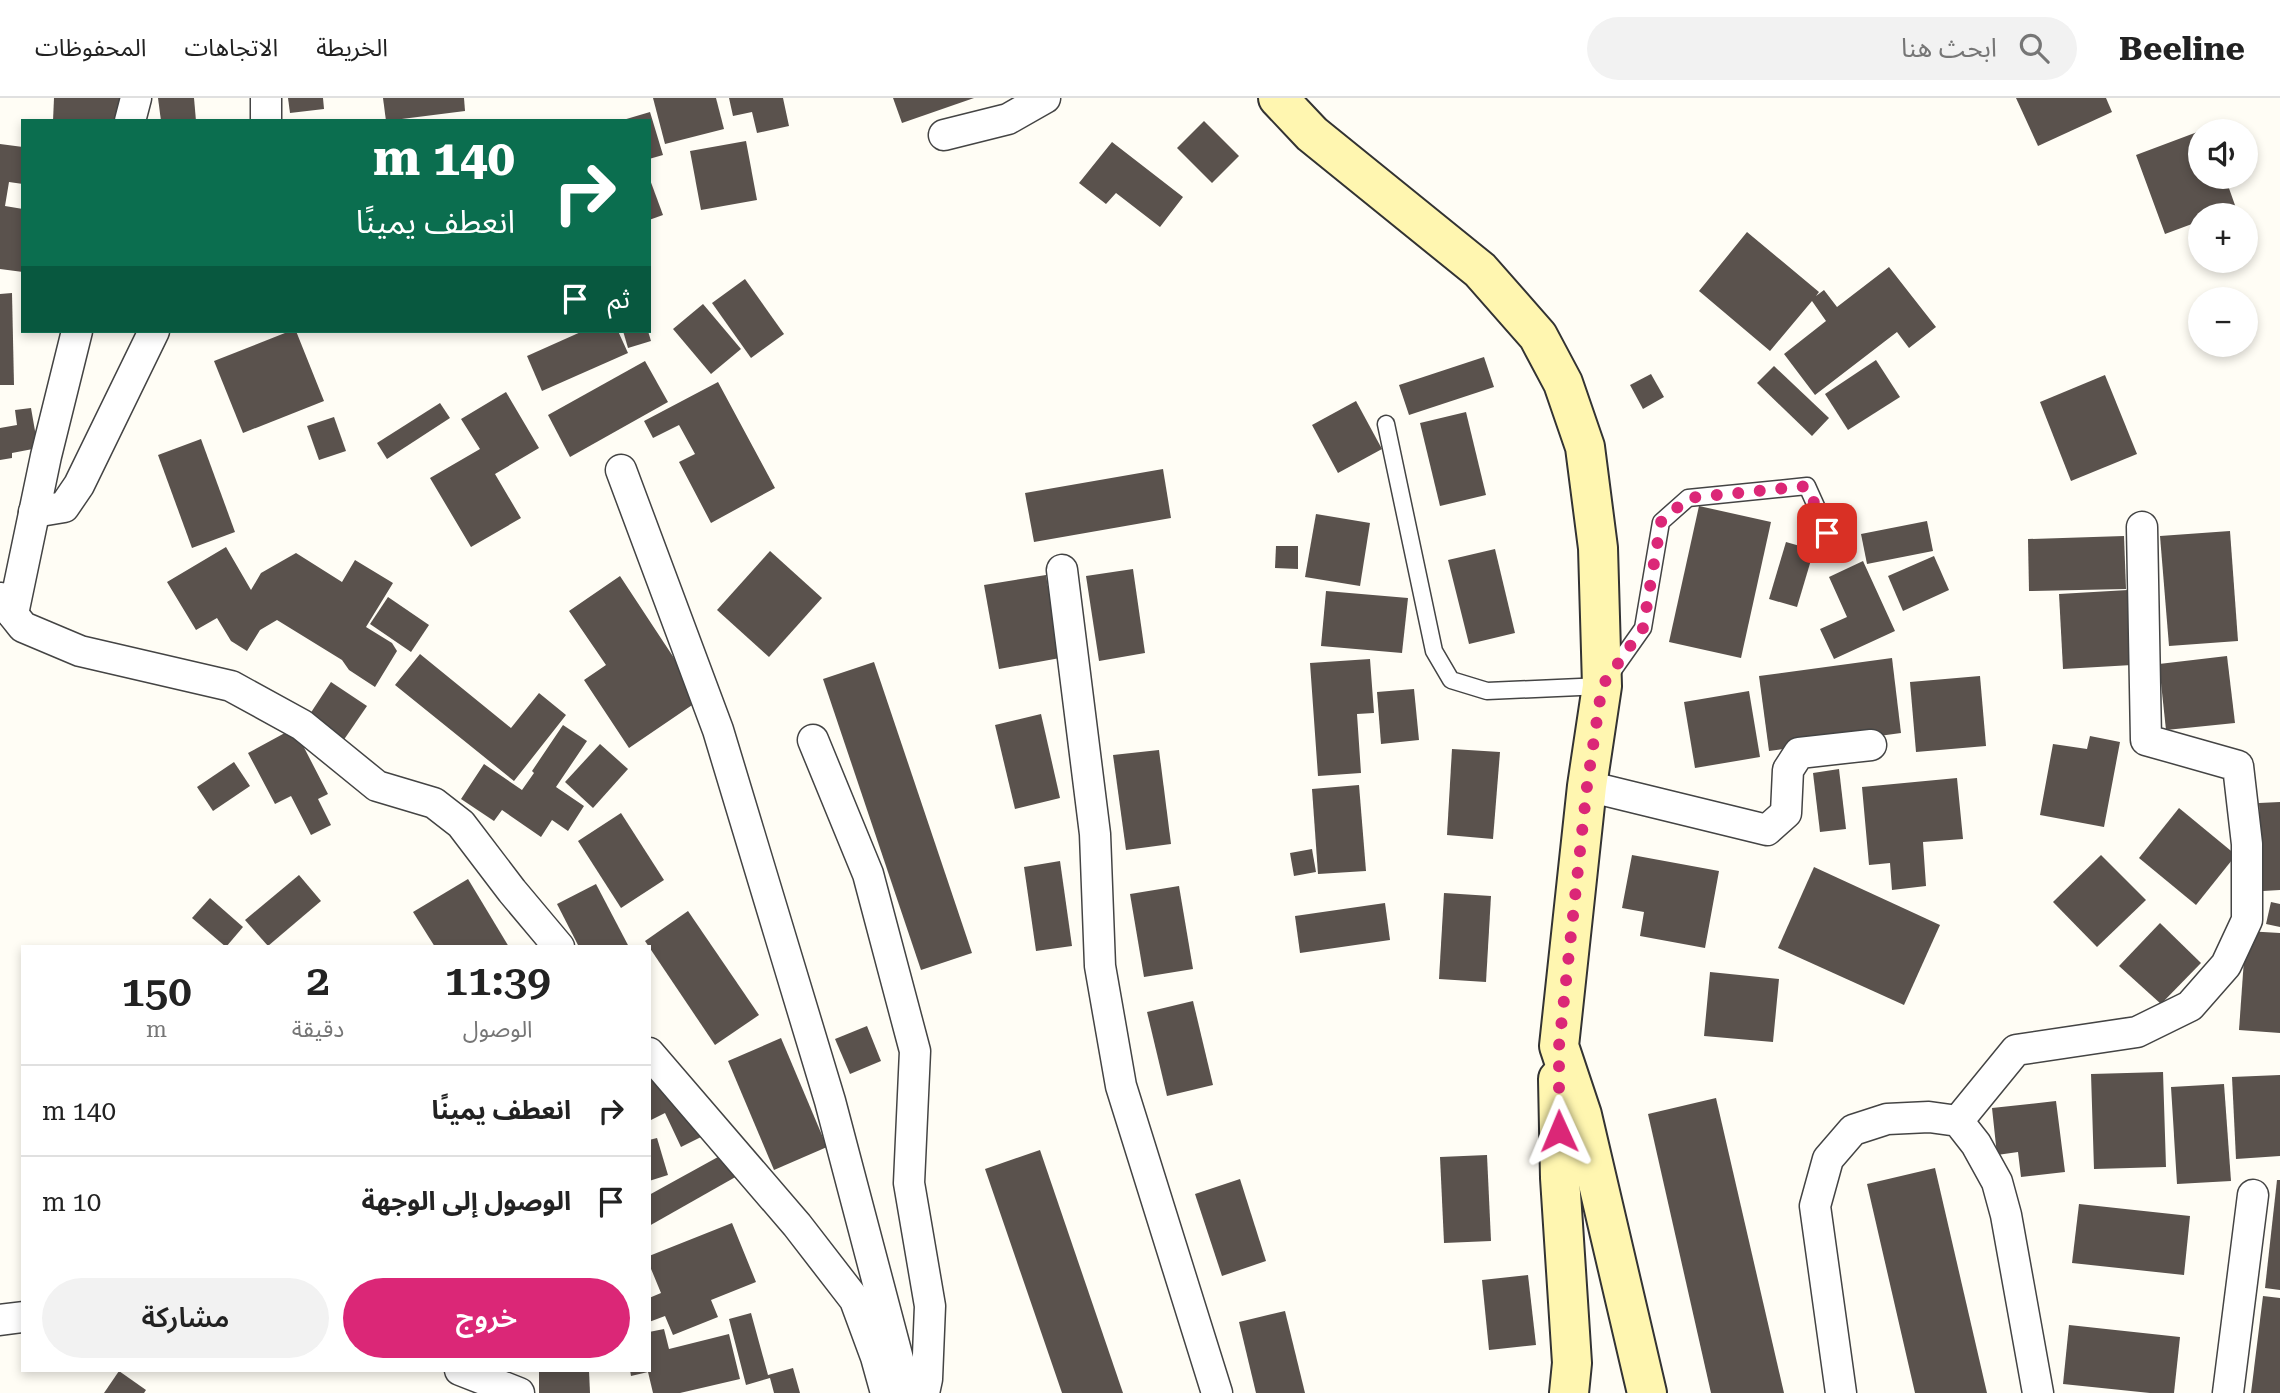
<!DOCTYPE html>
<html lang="ar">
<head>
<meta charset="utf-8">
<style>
  body { margin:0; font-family:"Roboto Serif","Noto Sans Arabic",serif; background:#f2f2f2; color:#222; direction:rtl; height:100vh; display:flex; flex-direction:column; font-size:26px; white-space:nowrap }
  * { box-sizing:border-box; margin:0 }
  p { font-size:23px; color:#767676 }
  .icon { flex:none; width:38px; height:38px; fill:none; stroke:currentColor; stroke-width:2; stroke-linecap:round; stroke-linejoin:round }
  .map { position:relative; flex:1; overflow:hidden; direction:ltr }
  .sheet { position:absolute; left:21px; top:847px; width:630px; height:427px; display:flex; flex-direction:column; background:#fff; border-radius:0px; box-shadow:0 4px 10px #0003; direction:rtl }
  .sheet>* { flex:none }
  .guide { position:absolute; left:21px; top:21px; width:630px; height:214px; border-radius:0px; box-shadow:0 4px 10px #0003; direction:rtl; background:#0b6e4f; color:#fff; overflow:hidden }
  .fabs { position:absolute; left:2188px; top:21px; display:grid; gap:14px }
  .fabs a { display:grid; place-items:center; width:70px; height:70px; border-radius:50%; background:#fff; box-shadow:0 4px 10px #0003; font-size:35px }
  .pin { position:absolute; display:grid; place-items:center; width:60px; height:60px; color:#fff; margin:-30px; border-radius:14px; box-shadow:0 4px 10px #0006 }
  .me { position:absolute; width:77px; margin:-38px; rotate:359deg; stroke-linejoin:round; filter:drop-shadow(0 0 5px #0008) }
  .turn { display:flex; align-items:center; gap:24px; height:147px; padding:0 21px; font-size:32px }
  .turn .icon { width:91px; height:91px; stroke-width:2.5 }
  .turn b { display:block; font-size:49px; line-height:60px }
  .then { display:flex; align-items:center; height:66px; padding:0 21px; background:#0003; gap:14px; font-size:26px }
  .eta { display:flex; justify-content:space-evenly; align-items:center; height:119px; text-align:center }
  .eta b { font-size:42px; font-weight:600; line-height:49px }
  .action { display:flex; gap:14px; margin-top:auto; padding:14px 21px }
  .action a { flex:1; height:80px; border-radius:42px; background:#db2777; color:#fff; font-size:28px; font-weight:600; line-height:80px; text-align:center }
  .action a+a { background:#f2f2f2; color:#222 }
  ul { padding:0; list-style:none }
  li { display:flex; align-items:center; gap:21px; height:91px; padding:0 21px; border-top:2px solid #e0e0e0 }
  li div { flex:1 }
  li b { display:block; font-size:26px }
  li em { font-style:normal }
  header { display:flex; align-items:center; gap:42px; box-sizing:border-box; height:98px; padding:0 35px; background:#fff; border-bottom:2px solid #e0e0e0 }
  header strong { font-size:33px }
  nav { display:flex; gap:38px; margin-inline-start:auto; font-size:24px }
  .search { width:490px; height:63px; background:#f2f2f2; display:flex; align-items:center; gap:18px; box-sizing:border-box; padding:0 24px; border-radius:38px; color:#767676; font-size:26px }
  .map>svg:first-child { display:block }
  .building { fill:#5a524d }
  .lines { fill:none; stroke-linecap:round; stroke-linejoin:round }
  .lane-casing { stroke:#444; stroke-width:19 }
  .street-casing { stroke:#444; stroke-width:33 }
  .secondary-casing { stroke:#333; stroke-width:42 }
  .lane { stroke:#fff; stroke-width:16 }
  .street { stroke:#fff; stroke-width:30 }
  .secondary { stroke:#fff6b0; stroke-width:38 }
  .route { stroke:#db2777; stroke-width:12; stroke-dasharray:0 21.6 }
</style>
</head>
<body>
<header>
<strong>Beeline</strong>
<div class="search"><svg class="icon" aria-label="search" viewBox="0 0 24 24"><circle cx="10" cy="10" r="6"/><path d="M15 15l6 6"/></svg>ابحث هنا</div>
<nav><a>الخريطة</a><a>الاتجاهات</a><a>المحفوظات</a></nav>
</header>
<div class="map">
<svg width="2280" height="1295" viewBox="0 0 2280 1295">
  <rect width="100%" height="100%" fill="#fffdf5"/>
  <g class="building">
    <polygon points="54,0 126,0 125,23 53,23"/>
    <polygon points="158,0 194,0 196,23 161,23"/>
    <polygon points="288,0 323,0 324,11 290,15"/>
    <polygon points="383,0 464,0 465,13 386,23"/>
    <polygon points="653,0 716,0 724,31 665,46"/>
    <polygon points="729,0 783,0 789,28 757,35 752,14 733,18"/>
    <polygon points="893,0 974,0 902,25"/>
    <polygon points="2016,0 2106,0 2112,14 2038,48"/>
    <polygon points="650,14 663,57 649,61 649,23 623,22"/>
    <polygon points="1204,23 1239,58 1212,85 1177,50"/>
    <polygon points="2200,33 2200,79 2225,79 2236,110 2216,117 2200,117 2200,123 2165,136 2136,57"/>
    <polygon points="746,43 757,102 701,112 690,53"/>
    <polygon points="1112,44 1183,99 1160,129 1116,95 1106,106 1079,85"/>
    <polygon points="0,46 23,49 23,86 9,84 5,108 23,111 23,174 0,171"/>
    <polygon points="649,79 663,117 649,122"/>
    <polygon points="1747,134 1819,194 1816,198 1824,192 1837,209 1889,169 1936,229 1909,250 1897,234 1815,297 1784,256 1826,223 1812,203 1770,253 1699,193"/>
    <polygon points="745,181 784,236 751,260 712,205"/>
    <polygon points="12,195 14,287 0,287 0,196"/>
    <polygon points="703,206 741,251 711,276 673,231"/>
    <polygon points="290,233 296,233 324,303 243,335 214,263"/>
    <polygon points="583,233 618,233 628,255 542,293 527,258"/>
    <polygon points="623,233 648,233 651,243 628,250"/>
    <polygon points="1484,259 1494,289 1409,317 1399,287"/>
    <polygon points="1876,262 1900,299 1848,332 1825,296"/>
    <polygon points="645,263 668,304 570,359 548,317"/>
    <polygon points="1774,268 1829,320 1812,338 1757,285"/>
    <polygon points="1651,276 1664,299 1643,311 1630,287"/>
    <polygon points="2105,277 2137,356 2071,383 2040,304"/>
    <polygon points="718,284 775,390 711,425 679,364 695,356 679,327 653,340 644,323"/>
    <polygon points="506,294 539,350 495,376 521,420 471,449 430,380 480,351 461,321"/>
    <polygon points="1356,303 1382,351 1338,375 1312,327"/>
    <polygon points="440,305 450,320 387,361 377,345"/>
    <polygon points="31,310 38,350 12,355 12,360 0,362 0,330 17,327 15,312"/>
    <polygon points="1466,314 1486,397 1440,408 1420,325"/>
    <polygon points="334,319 346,353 319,362 307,328"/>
    <polygon points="201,341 235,434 192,450 158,357"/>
    <polygon points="1163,371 1171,420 1034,444 1025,395"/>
    <polygon points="1699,408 1771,424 1741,560 1669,544"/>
    <polygon points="1316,416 1370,425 1360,488 1305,479"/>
    <polygon points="1927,423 1933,453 1867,466 1861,436"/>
    <polygon points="2230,433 2238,543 2169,548 2160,438"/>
    <polygon points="2124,438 2126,491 2029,493 2028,441"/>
    <polygon points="1786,444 1814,452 1797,509 1769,501"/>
    <polygon points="1276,448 1298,448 1298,471 1275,470"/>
    <polygon points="226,449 251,492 261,475 296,455 342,484 355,462 393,485 366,529 392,545 397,553 375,589 349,572 342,562 277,522 260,532 247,553 231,543 217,520 196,532 167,484"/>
    <polygon points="1495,451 1515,535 1469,546 1448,462"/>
    <polygon points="770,453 822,500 769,559 717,512"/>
    <polygon points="1934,458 1949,492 1903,513 1888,478"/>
    <polygon points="1863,463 1895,533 1834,561 1820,531 1847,519 1829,479"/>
    <polygon points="1133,471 1145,555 1099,563 1086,478"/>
    <polygon points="1046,477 1060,560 999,571 984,487"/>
    <polygon points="620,478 701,601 629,650 584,582 606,567 569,513"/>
    <polygon points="2128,492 2132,567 2063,571 2059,496"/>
    <polygon points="1326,493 1408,500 1402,555 1321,548"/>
    <polygon points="388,499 429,527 411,554 370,526"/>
    <polygon points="420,556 511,630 539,595 566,617 514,683 395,587"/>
    <polygon points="2227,558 2235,625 2166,632 2159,566"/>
    <polygon points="1892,560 1901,635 1769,653 1759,578"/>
    <polygon points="1370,561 1374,615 1357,616 1361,675 1318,678 1310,565"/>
    <polygon points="874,564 972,855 921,872 823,581"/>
    <polygon points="1980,578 1986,648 1916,654 1910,584"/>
    <polygon points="331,584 367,608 343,643 308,619"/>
    <polygon points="1414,591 1419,642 1381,646 1377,594"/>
    <polygon points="1749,593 1760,659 1695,670 1684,604"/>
    <polygon points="1041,616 1060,700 1015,711 995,627"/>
    <polygon points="563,627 587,643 556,689 584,708 568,733 552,722 541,739 502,712 494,723 461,701 484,666 522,692 534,675 532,673"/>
    <polygon points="294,630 328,696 318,701 331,727 311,737 291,698 275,706 248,655"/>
    <polygon points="2090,638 2120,644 2104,729 2040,717 2053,646 2087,651"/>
    <polygon points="600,646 628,671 593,710 565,684"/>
    <polygon points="1452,651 1500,654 1493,741 1447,737"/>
    <polygon points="1159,652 1171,746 1126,752 1113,657"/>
    <polygon points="234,664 250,688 213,713 197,689"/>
    <polygon points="1839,671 1846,731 1820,734 1813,675"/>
    <polygon points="1957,680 1963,741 1923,744 1926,788 1892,792 1890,765 1869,767 1862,689"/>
    <polygon points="1359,687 1366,773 1318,776 1312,691"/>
    <polygon points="2280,704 2280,792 2263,793 2259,705"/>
    <polygon points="2179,710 2236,757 2196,807 2139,760"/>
    <polygon points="621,715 664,782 621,810 578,743"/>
    <polygon points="1312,751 1316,774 1294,778 1290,755"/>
    <polygon points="1632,757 1719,773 1705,850 1640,838 1644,814 1622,810"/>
    <polygon points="2101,757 2146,802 2097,849 2053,804"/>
    <polygon points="1060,763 1072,848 1036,853 1024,769"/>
    <polygon points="1814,769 1940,827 1904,907 1778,850"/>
    <polygon points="299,777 321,803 268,848 245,822"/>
    <polygon points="468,781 509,849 435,849 413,814"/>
    <polygon points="596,786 629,849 579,849 557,806"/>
    <polygon points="1179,788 1193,871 1144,879 1130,796"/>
    <polygon points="1444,795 1491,798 1486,884 1439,881"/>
    <polygon points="210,800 243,829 226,849 192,820"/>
    <polygon points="2271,804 2280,806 2280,829 2266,826"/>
    <polygon points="1385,805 1390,842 1300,855 1295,818"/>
    <polygon points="688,813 759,917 715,947 645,843"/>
    <polygon points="2160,825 2201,865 2161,906 2119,868"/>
    <polygon points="2246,833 2280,835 2280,935 2239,932"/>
    <polygon points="1710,874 1779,881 1773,944 1704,938"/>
    <polygon points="1193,903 1213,987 1167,998 1147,914"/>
    <polygon points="867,928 881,963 850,976 835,941"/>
    <polygon points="781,940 827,1049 774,1072 728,963"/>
    <polygon points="2163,974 2166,1069 2094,1071 2091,976"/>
    <polygon points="2280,977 2280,1058 2236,1061 2232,979"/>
    <polygon points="660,978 705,1037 681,1049 665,1015 649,1023 649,984"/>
    <polygon points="2224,986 2231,1083 2177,1086 2171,989"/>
    <polygon points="1716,1000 1784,1295 1711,1295 1648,1016"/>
    <polygon points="2056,1003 2065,1074 2021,1079 2018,1054 1997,1057 1992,1010"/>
    <polygon points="657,1040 668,1077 649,1083 649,1042"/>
    <polygon points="1040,1052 1123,1295 1062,1295 985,1071"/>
    <polygon points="727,1054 739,1077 649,1128 649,1097"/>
    <polygon points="1487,1057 1491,1143 1444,1145 1440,1059"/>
    <polygon points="1935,1070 1987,1295 1915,1295 1867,1086"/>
    <polygon points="1240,1081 1266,1163 1222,1178 1195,1096"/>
    <polygon points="2277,1082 2280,1082 2280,1192 2265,1190"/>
    <polygon points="2079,1106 2190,1118 2184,1177 2072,1165"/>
    <polygon points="732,1125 756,1184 711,1202 718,1219 673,1237 665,1218 649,1224 649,1200 661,1195 649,1166 649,1158"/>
    <polygon points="1528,1177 1536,1247 1489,1252 1482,1182"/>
    <polygon points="2263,1198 2280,1200 2280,1295 2251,1295"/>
    <polygon points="1285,1213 1305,1295 1256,1295 1239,1224"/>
    <polygon points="751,1215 768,1277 793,1270 800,1295 774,1295 770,1280 746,1287 729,1221"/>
    <polygon points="2069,1227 2180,1239 2174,1295 2150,1295 2063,1286"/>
    <polygon points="664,1231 669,1251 729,1236 740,1281 680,1295 653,1295 648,1274 631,1278 630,1272 649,1272 649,1234"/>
    <polygon points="539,1272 589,1272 590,1295 539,1295"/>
    <polygon points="119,1273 146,1292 144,1295 104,1295"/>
  </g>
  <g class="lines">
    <defs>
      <polyline id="lane" points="1386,326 1434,553 1451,582 1487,593 1602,588 1643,530 1661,424 1688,400 1807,388 1834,448"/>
      <g id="street">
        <polyline points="266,0 266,23"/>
        <polyline points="130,23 136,0"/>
        <polyline points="944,37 1008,21 1045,0"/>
        <polyline points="621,372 718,632 830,1003 907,1295"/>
        <polyline points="34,414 64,409 79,387 154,233"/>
        <polyline points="1062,472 1095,736 1100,868 1121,988 1217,1295"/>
        <polyline points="0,500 23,529 80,553 231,588 302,627 377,688 434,705 461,726 512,793 559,849"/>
        <polyline points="13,516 46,358 77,233"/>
        <polyline points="813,642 868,776 915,953 909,1085 930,1208 927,1281 924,1295"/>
        <polyline points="1587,688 1767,732 1786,715 1788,672 1799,655 1871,647"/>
        <polyline points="649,955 797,1127 855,1202 876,1259 886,1295"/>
        <polyline points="1958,1023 2016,952 2137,934 2190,908 2226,867 2247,822 2247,746 2238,668 2146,642 2142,429"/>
        <polyline points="0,1222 23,1219"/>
        <polyline points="460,1272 519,1295"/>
        <polyline points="1841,1295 1815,1108 1828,1061 1853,1032 1887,1021 1929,1019 1958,1023 1976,1046 1997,1084 2006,1117 2038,1295"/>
        <polyline points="2228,1295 2253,1097"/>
      </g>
      <g id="secondary">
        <polyline points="1278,0 1312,36 1480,172 1538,238 1563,285 1585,349 1598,450 1602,588 1587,688 1559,948 1582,1017 1647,1295"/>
        <polyline points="1558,981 1560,1080 1572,1265 1569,1295"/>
      </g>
    </defs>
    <use href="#lane" class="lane-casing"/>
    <use href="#street" class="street-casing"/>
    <use href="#secondary" class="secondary-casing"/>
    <use href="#lane" class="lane"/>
    <use href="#street" class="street"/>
    <use href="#secondary" class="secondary"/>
  </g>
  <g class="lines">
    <polyline class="route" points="1559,1033 1559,948 1587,688 1602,588 1643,530 1661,424 1688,400 1807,388 1827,435"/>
  </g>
</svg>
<div class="fabs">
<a><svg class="icon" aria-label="sound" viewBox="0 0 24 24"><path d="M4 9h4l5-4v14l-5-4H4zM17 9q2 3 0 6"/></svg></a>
<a>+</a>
<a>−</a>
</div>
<div class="pin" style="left:1827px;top:435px;background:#d93025"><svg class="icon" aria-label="arrive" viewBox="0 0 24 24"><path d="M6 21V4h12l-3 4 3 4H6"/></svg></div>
<svg class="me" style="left:1559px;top:1033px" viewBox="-20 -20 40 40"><path d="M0-17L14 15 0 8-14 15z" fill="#db2777" stroke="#fff" stroke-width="4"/></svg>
<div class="guide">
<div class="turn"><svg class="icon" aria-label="right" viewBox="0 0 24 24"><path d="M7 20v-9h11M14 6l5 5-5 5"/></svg><div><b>140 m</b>انعطف يمينًا</div></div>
<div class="then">ثم<svg class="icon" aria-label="arrive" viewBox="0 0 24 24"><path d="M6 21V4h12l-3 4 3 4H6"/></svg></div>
</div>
<section class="sheet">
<div class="eta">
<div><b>11:39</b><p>الوصول</p></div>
<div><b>2</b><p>دقيقة</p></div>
<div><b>150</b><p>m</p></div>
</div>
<ul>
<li><svg class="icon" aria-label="right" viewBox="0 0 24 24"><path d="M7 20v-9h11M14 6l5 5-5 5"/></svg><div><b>انعطف يمينًا</b></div><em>140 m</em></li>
<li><svg class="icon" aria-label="arrive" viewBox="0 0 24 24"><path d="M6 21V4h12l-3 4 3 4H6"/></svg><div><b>الوصول إلى الوجهة</b></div><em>10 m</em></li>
</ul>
<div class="action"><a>خروج</a><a>مشاركة</a></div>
</section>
</div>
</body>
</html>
